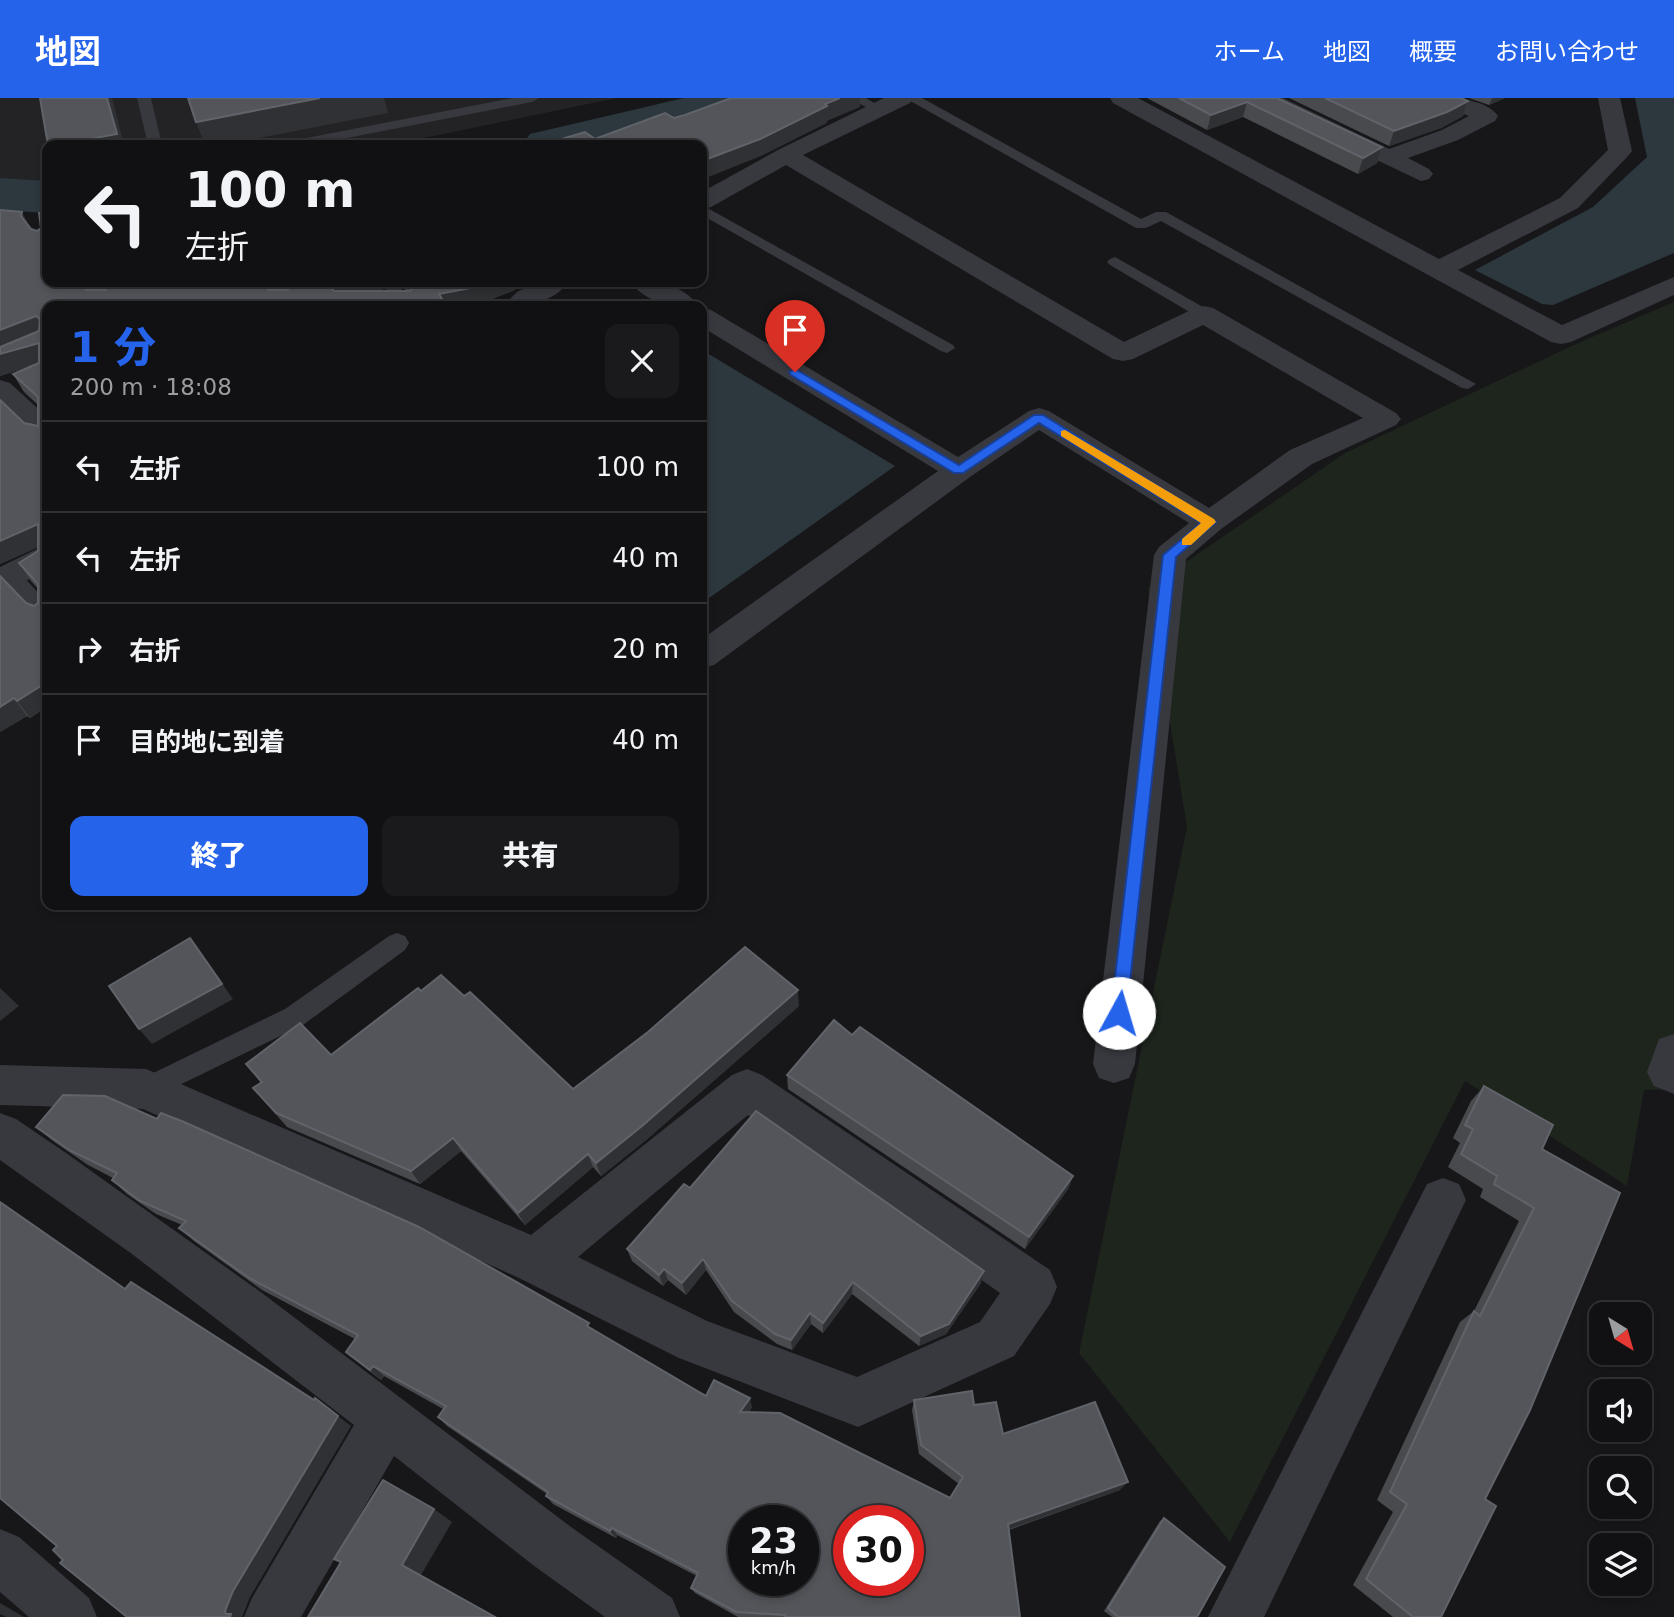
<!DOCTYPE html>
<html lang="ja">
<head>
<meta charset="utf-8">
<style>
  body { margin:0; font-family:"DejaVu Sans","Noto Sans JP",sans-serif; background:#1a1a1c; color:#f1f3f6; height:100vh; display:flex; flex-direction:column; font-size:26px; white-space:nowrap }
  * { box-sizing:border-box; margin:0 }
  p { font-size:23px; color:#9c9da0 }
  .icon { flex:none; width:38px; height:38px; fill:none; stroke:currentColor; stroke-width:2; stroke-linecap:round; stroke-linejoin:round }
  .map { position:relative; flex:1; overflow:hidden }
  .details { position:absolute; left:42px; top:203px; width:665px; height:609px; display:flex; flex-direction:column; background:#111113; border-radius:14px; box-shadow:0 4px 10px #0003,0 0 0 2px #303133 }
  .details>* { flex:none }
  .banner { position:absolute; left:42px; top:42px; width:665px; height:147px; border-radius:14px; box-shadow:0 4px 10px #0003,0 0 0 2px #303133; background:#111113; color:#f1f3f6; overflow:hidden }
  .needle { width:46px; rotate:143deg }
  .tools { position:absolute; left:1589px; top:1204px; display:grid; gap:14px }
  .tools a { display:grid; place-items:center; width:63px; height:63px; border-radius:14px; background:#111113; box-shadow:0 4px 10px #0003,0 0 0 2px #303133; font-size:35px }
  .speed { position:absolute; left:728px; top:1407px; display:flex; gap:14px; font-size:35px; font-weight:700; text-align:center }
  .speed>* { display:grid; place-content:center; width:91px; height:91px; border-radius:50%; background:#111113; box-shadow:0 4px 10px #0003,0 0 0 2px #303133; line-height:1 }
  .speed small { font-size:18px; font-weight:400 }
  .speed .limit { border:10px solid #d22; background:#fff; color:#111 }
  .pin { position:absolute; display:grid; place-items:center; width:60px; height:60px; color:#fff; margin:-72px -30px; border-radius:50% 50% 50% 0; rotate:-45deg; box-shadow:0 0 7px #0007 }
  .pin .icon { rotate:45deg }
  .me { position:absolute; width:77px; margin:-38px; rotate:6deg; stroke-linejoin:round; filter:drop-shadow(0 0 5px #0008) }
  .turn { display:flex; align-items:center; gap:24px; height:147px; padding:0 28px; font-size:32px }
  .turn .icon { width:91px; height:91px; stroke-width:2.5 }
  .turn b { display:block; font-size:49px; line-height:60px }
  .round { display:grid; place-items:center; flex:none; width:74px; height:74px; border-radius:14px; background:#1a1a1c }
  .headline { display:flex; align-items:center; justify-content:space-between; height:119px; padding:0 28px }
  h1 { font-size:42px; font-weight:800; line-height:52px; color:#2563eb }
  .cta { display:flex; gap:14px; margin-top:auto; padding:14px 28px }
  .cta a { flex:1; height:80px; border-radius:14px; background:#2563eb; color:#fff; font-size:28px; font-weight:800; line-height:80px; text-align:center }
  .cta a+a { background:#1a1a1c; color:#f1f3f6 }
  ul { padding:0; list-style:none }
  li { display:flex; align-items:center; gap:21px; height:91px; padding:0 28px; border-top:2px solid #303133 }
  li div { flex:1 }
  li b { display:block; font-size:26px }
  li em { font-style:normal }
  header { display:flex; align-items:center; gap:42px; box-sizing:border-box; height:98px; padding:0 35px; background:#2563eb; color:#fff }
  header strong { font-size:33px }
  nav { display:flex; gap:38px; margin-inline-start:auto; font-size:24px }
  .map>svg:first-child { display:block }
  .built { fill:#232326 }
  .green { fill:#1d251d }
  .water { fill:#2c383e }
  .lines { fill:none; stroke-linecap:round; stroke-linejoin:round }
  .river { fill:#2c383e; fill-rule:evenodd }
  .service { fill:#38393f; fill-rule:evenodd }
  .minor { fill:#38393f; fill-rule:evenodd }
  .wall { fill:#484a4e }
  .shaded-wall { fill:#303134 }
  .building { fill:#53555a; stroke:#606369; stroke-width:2; fill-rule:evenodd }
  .route { fill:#2563eb; stroke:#184099; stroke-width:2 }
  .slow { fill:#f59e0b }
</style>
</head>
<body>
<header>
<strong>地図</strong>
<nav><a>ホーム</a><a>地図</a><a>概要</a><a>お問い合わせ</a></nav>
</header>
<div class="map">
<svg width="1674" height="1519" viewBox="0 0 1674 1519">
  <rect width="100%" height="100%" fill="#171719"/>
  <polygon class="built" points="0,0 617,0 390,47 47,47 47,87 38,87 0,84"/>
  <polygon class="green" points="1674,204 1674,991 1644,992 1627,1088 1465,983 1230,1444 1079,1255 1187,729 1148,490 1345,355 1578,245"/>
  <g class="water">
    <polygon points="1635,0 1674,0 1674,155 1553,207 1542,206 1475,172 1593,109 1647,59"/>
    <polygon points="702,252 895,368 702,505"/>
  </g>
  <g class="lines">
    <g class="river">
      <polygon points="684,0 760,0 752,10 706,26 614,47 522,47 530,36"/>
      <polygon points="0,80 47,83 47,115 0,112"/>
    </g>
    <g class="service">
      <polygon points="137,0 151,0 162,47 148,47"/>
      <polygon points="512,0 539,0 532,4 311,47 284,47 291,43"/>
      <polygon points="849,0 866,0 884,11 877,15"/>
      <polygon points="905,0 922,0 1141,121 1156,114 1166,114 1476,286 1468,291 1462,290 1161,123 1146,130 1136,130"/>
      <polygon points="702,107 953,247 955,250 947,255 941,253 702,117"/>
      <polygon points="1115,159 1210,213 1212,216 1204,221 1198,219 1110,167 1107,164 1110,161"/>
      <polygon points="75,184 91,184 113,208 97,208"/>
      <polygon points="269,184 285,184 292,208 276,208"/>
      <polygon points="382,184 398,184 406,201 404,204 392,204"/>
      <polygon points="10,470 17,472 47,504 47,523 40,521 3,482 0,477 3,472"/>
      <polygon points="397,835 405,838 409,845 405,852 303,927 155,999 146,1003 137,999 133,991 137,983 285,911 389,838"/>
    </g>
    <g class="minor">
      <polygon points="884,0 913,0 910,5 803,57 1124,244 1195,210 1204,208 1213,210 1396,315 1401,321 1396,327 1312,366 1221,431 1186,461 1135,966 1129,980 1114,985 1099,980 1093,966 1154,457 1159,449 1189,425 1039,332 970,379 714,567 702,570 702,541 938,373 702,229 702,210 711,212 958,359 1029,313 1039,310 1049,313 1209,410 1290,352 1363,320 1203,227 1133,261 1123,263 1113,261 786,67 711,109 702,111 702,94 778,52"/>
      <polygon points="1110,0 1138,0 1439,161 1560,100 1608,52 1598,0 1620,0 1632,53 1628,58 1578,110 1458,172 1562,227 1674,179 1674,197 1571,244 1561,246 1551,244 1113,5"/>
      <path d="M1254 0H1283L1389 51 1442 32 1469 18 1436 5 1433 0C1453 0 1485 0 1498 18L1495 23 1458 42 1408 60 1429 71 1433 76 1429 81 1421 83 1257 5Z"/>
      <path d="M536 184H568C554 205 526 208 503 208L517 194Z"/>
      <path d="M631 184C655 183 683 186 698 208 674 209 646 206 631 184Z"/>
      <polygon points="0,282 10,285 47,319 47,344 37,341 0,307"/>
      <polygon points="47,446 47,471 12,491 0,494 0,469"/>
      <polygon points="1674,936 1674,996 1654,988 1647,974 1659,941"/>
      <path d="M0 967 146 971 531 1137 732 977 747 971 762 977 1050 1172 1057 1189 1050 1206 1014 1258 858 1329 679 1260 519 1180 143 1011 0 1007ZM748 1017 1000 1195 980 1224 857 1279 707 1223 578 1159Z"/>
      <polygon points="0,1015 16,1021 66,1055 262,1195 571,1429 672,1500 680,1519 605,1519 533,1467 394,1358 301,1519 244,1519 252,1500 354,1327 132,1156 0,1062"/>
      <polygon points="1443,1080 1459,1086 1466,1102 1264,1519 1208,1519 1427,1086"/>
      <polygon points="0,1431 19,1439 89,1500 97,1519 29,1519 0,1494"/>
    </g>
  </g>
  <g class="wall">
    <polygon points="1147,0 1277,0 1382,49 1377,65 1358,76 1243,19 1207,32"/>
    <polygon points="1289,0 1461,0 1468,3 1463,18 1441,30 1389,48"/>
    <polygon points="1469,0 1505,0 1489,7"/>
    <polygon points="0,112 47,184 86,192 102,192 94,184 267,184 270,192 288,192 285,184 381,184 383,193 406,193 400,184 523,184 524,185 514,189 515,192 494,200 495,204 47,208 47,609 30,620 27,618 0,634 26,505 34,508 38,505 38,491 31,483 19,465 38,453 38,449 0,466 0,302 24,325 38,328 38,307 24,294 13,276 34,267 0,278"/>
    <polygon points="421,893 464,898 573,991 799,908 646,1042 601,1078 593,1069 525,1127 461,1053 420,1086 287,1029 253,990 261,985 246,966 331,957"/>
    <polygon points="787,977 1073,1078 1068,1091 1025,1151 788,991"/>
    <polygon points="1484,988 1542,1051 1620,1095 1485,1401 1441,1519 1393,1519 1353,1487 1393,1414 1377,1402 1460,1224 1474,1213 1519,1123 1480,1099 1483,1091 1448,1069 1460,1045 1453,1040 1471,1003"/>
    <polygon points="36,1029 591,1230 706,1298 752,1309 749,1314 950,1400 959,1386 919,1356 912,1312 914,1302 974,1307 1003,1336 1120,1392 1009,1432 1020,1519 738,1519 695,1495 691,1490 697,1478 617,1437 616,1440 553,1406 546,1398 547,1396 447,1328 438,1319 443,1311 384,1278 381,1282 358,1264 346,1254 355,1241 262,1192 194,1143 179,1130 182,1127 156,1116 127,1096 112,1082 113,1080 88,1067 53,1043"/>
    <polygon points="690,1090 981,1185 946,1236 919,1248 852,1196 823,1235 811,1226 792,1252 777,1246 734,1214 706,1172 686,1197 668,1182 663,1188 632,1163 627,1151"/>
    <polygon points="1164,1420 1197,1519 1112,1519 1104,1513 1160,1423"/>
  </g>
  <g class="shaded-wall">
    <polygon points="107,0 112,0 124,47 57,47"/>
    <polygon points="320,0 384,0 388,15 223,47 205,47 196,24"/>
    <polygon points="840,0 860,0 860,9 827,23 827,25 761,58 706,80 706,89 702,93 702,63"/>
    <polygon points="1492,0 1505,0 1489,7"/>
    <polygon points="1468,3 1463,18 1441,30 1389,48 1394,33"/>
    <polygon points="1247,4 1243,19 1207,32 1211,17"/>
    <polygon points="1382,49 1377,65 1358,76 1363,60"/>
    <polygon points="22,114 31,131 21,118"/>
    <polygon points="336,184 381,184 383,193 337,208 331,190"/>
    <polygon points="490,184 523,184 524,185 514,189 515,192 494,200 495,204 474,208 442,208 439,196"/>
    <polygon points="36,218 46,237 0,254 0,232"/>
    <polygon points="39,245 47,263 0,278 0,256"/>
    <polygon points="38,426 47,445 0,466 0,443"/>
    <polygon points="47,584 47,609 30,620 17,603"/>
    <polygon points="14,600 27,618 0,634 0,609"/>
    <polygon points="190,840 233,901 152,946 139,931"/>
    <polygon points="0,890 19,908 0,923"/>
    <polygon points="798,892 799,908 646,1042 601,1078 596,1065"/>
    <polygon points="453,1040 461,1053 420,1086 411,1073"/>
    <polygon points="588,1056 593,1069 525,1127 518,1115"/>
    <polygon points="1073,1078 1068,1091 1025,1151 1029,1139"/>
    <polygon points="703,1161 706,1172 686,1197 682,1185"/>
    <polygon points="664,1171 668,1182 663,1188 659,1177"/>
    <polygon points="984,1173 981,1185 946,1236 919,1248 921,1238"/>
    <polygon points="853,1184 852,1196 823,1235 823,1225"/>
    <polygon points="810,1215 811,1226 792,1252 791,1242"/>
    <polygon points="373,1268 384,1278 381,1282 370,1272"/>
    <polygon points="750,1300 752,1309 742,1323 740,1314"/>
    <polygon points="338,1318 351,1328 250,1499 242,1519 230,1519 226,1516 225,1513 233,1493"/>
    <polygon points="1128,1384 1120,1392 1004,1433 1008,1426"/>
    <polygon points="434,1411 452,1424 421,1477 402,1467"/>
    <polygon points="612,1430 617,1437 616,1440 610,1433"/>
    <polygon points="0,1505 24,1519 6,1519 0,1516"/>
  </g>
  <g class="building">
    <polygon points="40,0 107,0 117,36 57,47 48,47"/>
    <polygon points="188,0 320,0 196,24"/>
    <polygon points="731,0 840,0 825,6 827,8 760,41 702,63 702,47 522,47 534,43 541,47 585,34 595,41 665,15 674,20 685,17"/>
    <polygon points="1179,0 1277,0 1382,49 1363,60 1247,4 1211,17"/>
    <polygon points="1325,0 1461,0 1468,3 1447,14 1394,33"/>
    <polygon points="0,112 22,114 21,118 31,131 37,133 41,130 39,115 47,115 47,184 79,184 86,192 106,192 106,188 102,184 265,184 268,192 288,192 285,184 336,184 331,190 334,193 410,193 413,190 408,184 490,184 491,186 439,196 446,208 47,208 47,584 17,603 14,600 0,609 0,478 26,505 34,508 38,505 38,486 19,465 38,453 38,426 0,443 0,302 24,325 38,328 38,299 13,276 39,265 39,245 0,256 0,249 39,233 40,221 36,218 0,232"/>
    <polygon points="190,840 222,886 139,931 109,888"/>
    <polygon points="745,849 798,892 642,1028 596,1065 588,1056 518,1115 453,1040 411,1073 276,1015 253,990 262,984 246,966 300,925 331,957 418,890 421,893 441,877 464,898 470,894 573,991 648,934"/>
    <polygon points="834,922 852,937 860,929 1073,1078 1029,1139 787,977"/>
    <polygon points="1484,988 1553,1027 1542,1051 1620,1095 1530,1312 1485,1401 1496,1408 1441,1519 1413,1519 1366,1481 1407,1406 1390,1394 1474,1213 1480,1218 1534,1110 1494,1086 1497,1078 1461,1056 1473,1031 1465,1027"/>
    <path d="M63 997 105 998 157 1021 161 1015 184 1024 419 1129 589 1225 587 1228 706 1298 714 1282 750 1300 740 1314 780 1315 950 1400 963 1379 921 1347 914 1302 972 1293 974 1307 996 1304 1003 1336 1095 1304 1128 1384 1008 1426 1020 1519H785V1517L736 1514 691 1490 698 1475 612 1430 610 1433 546 1398 548 1394 438 1319 446 1308 373 1268 370 1272 346 1254 358 1237 249 1180 179 1130 186 1123 140 1103 112 1082 117 1075 71 1053 36 1029ZM744 1423H803V1482H744ZM849 1423H908V1482H849Z"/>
    <polygon points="756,1013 984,1173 949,1226 921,1238 853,1184 823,1225 810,1215 791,1242 775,1236 732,1203 703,1161 682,1185 664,1171 659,1177 627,1151 684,1086 690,1090"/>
    <polygon points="0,1104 125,1191 131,1184 314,1302 315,1300 338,1318 233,1493 225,1513 226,1516 231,1516 230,1519 127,1519 60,1465 63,1462 53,1452 57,1448 0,1400"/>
    <polygon points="383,1382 434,1411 402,1467 495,1519 308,1519 341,1464 334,1461"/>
    <polygon points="1164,1420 1225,1469 1197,1519 1118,1519 1108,1510"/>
  </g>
  <polygon class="route" points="795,271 959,367 1034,317 1043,317 1216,424 1176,459 1126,921 1119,923 1113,921 1111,915 1163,457 1201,425 1039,325 963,375 954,375 791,277 789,274"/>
  <polygon class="slow" points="1065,332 1214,421 1216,424 1191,447 1182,447 1182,441 1201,425 1061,338 1061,333"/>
</svg>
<div class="tools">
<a><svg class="needle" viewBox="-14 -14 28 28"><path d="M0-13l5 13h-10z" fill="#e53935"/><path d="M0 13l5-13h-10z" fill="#9c9da0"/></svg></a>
<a><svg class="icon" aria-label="sound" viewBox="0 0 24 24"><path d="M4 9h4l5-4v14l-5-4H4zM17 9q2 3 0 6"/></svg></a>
<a><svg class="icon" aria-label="search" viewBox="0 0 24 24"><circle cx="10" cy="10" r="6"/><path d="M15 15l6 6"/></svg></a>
<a><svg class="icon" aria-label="layers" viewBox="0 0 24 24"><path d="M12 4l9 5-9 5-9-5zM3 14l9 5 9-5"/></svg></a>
</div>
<div class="speed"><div>23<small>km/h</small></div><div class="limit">30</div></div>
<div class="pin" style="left:795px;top:274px;background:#d93025"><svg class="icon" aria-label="arrive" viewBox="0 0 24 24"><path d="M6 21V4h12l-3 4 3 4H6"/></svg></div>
<svg class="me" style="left:1119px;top:915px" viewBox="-20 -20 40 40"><circle r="19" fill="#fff"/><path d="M0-13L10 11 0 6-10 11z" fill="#2563eb"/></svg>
<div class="banner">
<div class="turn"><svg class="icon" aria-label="left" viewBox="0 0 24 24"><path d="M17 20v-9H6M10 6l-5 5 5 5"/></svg><div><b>100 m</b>左折</div></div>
</div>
<section class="details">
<div class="headline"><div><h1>1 分</h1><p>200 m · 18:08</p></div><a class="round"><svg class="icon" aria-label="close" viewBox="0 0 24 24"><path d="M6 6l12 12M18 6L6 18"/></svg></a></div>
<ul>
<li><svg class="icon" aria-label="left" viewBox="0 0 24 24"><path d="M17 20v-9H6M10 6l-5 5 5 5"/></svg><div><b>左折</b></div><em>100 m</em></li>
<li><svg class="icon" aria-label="left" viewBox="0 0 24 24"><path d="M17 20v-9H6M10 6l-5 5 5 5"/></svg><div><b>左折</b></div><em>40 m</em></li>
<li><svg class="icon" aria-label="right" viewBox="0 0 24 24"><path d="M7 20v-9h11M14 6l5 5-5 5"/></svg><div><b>右折</b></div><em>20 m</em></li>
<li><svg class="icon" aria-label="arrive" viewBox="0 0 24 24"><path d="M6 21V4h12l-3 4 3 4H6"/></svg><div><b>目的地に到着</b></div><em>40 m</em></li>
</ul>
<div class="cta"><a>終了</a><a>共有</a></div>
</section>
</div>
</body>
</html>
